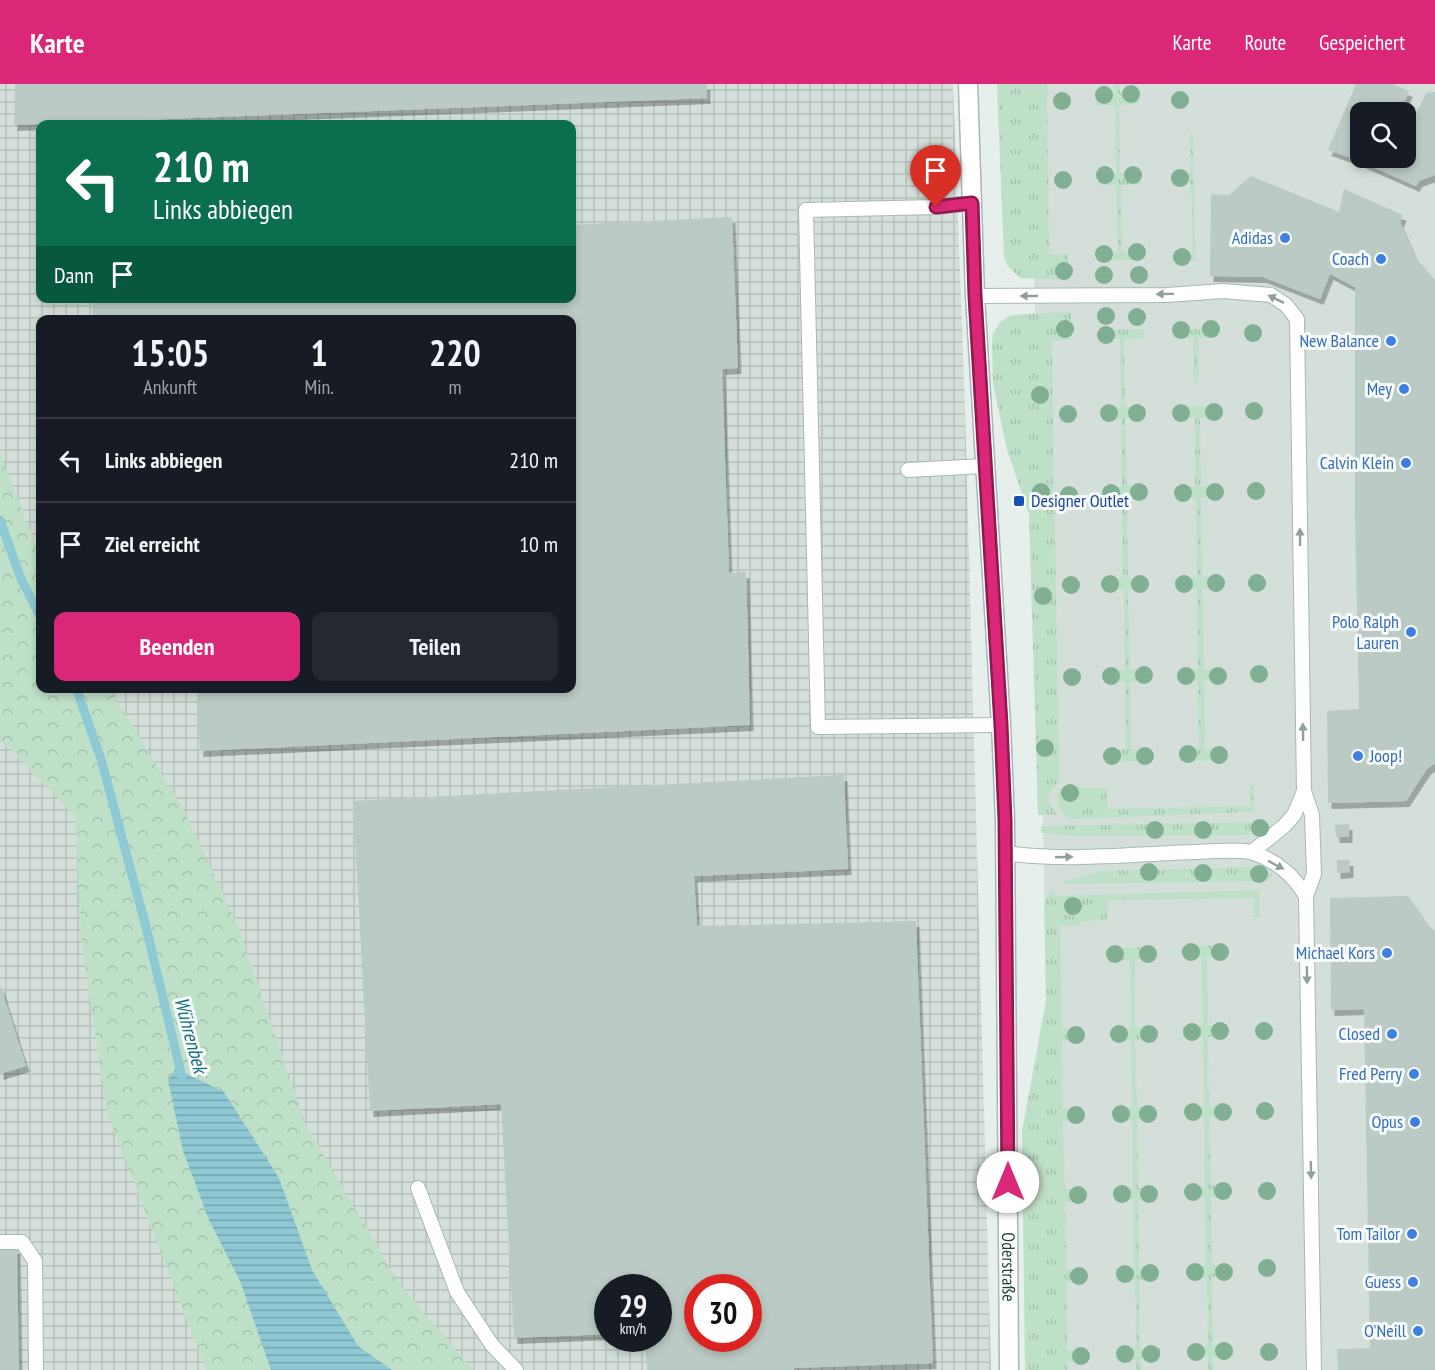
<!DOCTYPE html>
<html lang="de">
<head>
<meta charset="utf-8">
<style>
  body { margin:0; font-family:"PT Sans Narrow",sans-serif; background:#242831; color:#f1f3f6; height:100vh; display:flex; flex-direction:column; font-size:22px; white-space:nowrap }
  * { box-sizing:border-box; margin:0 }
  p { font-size:20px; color:#9ea1a6 }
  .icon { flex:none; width:33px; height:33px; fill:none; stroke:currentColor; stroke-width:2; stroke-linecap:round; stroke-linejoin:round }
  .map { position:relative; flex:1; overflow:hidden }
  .details { position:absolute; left:36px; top:231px; width:540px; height:378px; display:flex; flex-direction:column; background:#171b24; border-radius:12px; box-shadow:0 3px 9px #0003 }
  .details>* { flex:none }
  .hud { position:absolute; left:36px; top:36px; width:540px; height:183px; border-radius:12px; box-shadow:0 3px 9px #0003; background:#0b6e4f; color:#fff; overflow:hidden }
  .controls { position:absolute; left:1350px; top:18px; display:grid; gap:12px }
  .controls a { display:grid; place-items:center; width:66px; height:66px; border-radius:12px; background:#171b24; box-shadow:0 3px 9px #0003; font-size:30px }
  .speed { position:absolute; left:594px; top:1190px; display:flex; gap:12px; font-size:30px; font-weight:700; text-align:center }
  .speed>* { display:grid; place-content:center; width:78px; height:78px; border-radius:50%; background:#171b24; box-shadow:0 3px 9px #0003; line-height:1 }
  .speed small { font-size:15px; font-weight:400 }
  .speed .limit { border:9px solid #d22; background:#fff; color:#111 }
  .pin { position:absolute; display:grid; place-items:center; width:51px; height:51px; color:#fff; margin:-62px -26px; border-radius:50% 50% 50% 0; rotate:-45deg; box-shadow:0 0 6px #0007 }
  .pin .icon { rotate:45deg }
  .me { position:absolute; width:66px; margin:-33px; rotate:0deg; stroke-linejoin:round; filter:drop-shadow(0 0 4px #0008) }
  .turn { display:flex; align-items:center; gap:21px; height:126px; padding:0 18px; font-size:27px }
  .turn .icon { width:78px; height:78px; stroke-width:2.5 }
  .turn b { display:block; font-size:42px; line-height:51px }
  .then { display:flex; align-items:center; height:57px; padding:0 18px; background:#0003; gap:12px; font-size:22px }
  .eta { display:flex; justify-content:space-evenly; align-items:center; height:102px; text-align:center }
  .eta b { font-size:36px; font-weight:600; line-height:42px }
  .action { display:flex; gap:12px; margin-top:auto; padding:12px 18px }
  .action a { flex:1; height:69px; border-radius:12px; background:#db2777; color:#fff; font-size:24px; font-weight:600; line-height:69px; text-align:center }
  .action a+a { background:#242831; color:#f1f3f6 }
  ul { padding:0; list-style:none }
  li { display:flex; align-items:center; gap:18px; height:84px; padding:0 18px; border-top:2px solid #363941 }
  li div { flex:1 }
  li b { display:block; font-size:22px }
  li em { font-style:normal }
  header { display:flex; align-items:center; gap:36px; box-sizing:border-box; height:84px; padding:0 30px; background:#db2777; color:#fff }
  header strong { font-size:28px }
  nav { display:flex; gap:33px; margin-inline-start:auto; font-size:21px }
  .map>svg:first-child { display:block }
  .built { fill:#d4dfda; fill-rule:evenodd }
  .industrial { fill:url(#industrial-grid); fill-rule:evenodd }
  .grass { fill:url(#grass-tufts) }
  .forest { fill:url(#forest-crowns) }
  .water { fill:url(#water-rules) }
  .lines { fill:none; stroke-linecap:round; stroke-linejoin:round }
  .stream { stroke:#8ec9d4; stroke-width:9 }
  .building { fill:#bbcac4; fill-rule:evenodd; filter:url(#shadow) }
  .lane-casing { stroke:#a8b8b2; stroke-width:16 }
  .street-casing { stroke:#a8b8b2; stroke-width:21 }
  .lane { stroke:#fff; stroke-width:14 }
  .street { stroke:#fff; stroke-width:18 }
  .tree { fill:#80af93 }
  .oneway { fill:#92a09c }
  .route-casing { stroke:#8e194d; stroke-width:15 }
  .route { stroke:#db2777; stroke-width:10 }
  .shop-dot { fill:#3f7fe0; stroke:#f7fbf9; stroke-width:2 }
  .transit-dot { fill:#1a4fb4; stroke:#f7fbf9; stroke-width:2 }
  .labels { text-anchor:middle; stroke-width:6; stroke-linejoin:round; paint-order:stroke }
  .shop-label { font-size:18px; fill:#366cbe; stroke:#f7fbf9; text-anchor:end }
  .transit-label { font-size:18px; fill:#164399; stroke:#f7fbf9; text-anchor:start }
  .street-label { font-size:18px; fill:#24423a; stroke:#f7fbf9 }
  .water-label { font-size:20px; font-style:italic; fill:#1c6f80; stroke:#f7fbf9 }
</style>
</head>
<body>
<header>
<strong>Karte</strong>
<nav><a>Karte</a><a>Route</a><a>Gespeichert</a></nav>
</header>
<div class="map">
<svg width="1435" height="1286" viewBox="0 0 1435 1286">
  <defs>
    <pattern id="industrial-grid" width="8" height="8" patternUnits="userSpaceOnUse" patternTransform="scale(1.5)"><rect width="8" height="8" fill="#d4dfda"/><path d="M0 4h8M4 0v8" fill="none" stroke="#b6c1bc"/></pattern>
    <pattern id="grass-tufts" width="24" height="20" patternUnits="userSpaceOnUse" patternTransform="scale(1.5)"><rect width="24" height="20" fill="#bfe0c8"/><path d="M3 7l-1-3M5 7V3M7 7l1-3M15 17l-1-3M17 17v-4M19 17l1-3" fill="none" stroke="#a4c1ad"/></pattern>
    <pattern id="forest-crowns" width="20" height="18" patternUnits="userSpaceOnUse" patternTransform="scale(1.5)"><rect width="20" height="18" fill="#bfe0c8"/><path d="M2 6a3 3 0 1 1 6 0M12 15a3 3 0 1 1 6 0" fill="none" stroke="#a4c1ad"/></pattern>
    <pattern id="water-rules" width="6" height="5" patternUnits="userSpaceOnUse" patternTransform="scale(1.5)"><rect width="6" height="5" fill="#8ec9d4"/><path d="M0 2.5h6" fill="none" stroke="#74a5ad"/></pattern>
    <filter id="shadow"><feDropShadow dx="3.5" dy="6" stdDeviation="0" flood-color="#0004"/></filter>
  </defs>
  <rect width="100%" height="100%" fill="#e6efeb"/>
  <path class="built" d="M1031 0H1435V1286H1052ZM1360 28H1406V74H1360Z"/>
  <path class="industrial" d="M0 0H953L965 324 991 1286H0ZM40 40H572V214H40ZM40 236H572V604H40ZM608 1203H658V1254H608ZM698 1203H748V1254H698Z"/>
  <g class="grass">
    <polygon points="997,0 1047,0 1049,170 1068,170 1068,196 1020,194 1007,181 1004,173"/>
    <polygon points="1115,0 1119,0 1120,9 1139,9 1139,20 1119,21 1120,89 1141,89 1141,100 1121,101 1122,168 1141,169 1142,176 1098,177 1098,169 1118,168 1116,101 1098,101 1097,89 1116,89 1115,21 1096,21 1096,9 1114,9"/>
    <polygon points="1193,49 1195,177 1173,177 1173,168 1193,168 1191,100 1171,100 1172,89 1191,88 1190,50"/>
    <polygon points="1071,228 1071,256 1052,256 1059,696 1047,714 1057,731 1038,731 1029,430 1007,366 993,300 992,259 993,250 1000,238 1009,232 1023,230"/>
    <polygon points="1144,245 1144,254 1124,255 1125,323 1145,323 1145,334 1125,335 1127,402 1147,403 1146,414 1127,415 1128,494 1148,494 1148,506 1128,506 1130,585 1149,586 1149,597 1130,598 1131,665 1150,665 1151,677 1107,678 1107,666 1126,665 1125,598 1106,597 1106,586 1125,586 1124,506 1104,506 1104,495 1123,494 1122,415 1103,415 1103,403 1122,403 1121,335 1102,335 1102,323 1121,323 1120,255 1101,255 1100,246"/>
    <polygon points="1173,245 1218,245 1218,253 1198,254 1199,299 1194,299 1193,254 1174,254"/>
    <polygon points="1175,322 1219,322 1219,333 1200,334 1201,402 1220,402 1220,413 1201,414 1202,493 1222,493 1222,505 1202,505 1204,585 1223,585 1223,596 1204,597 1205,664 1224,665 1225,676 1180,677 1180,665 1199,665 1198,597 1179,597 1179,585 1198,585 1197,505 1178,505 1177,494 1197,493 1196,414 1176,414 1176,403 1195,402 1195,334 1175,334"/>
    <path d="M1250 701H1253L1254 728 1068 735C1060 728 1057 720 1057 709L1065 703 1107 704V725L1250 722Z"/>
    <polygon points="1265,738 1272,745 1267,748 1250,751 1078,752 1041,749 1041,742"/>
    <polygon points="1254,783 1273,791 1268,797 1062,800 1063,798 1102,787"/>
    <polygon points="1259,806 1260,833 1254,833 1254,814 1108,816 1108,835 1082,838 1079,842 1060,842 1062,945 1081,945 1081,956 1062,957 1063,1025 1083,1025 1083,1037 1063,1037 1065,1105 1084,1105 1084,1117 1065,1118 1066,1186 1085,1186 1086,1197 1066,1198 1067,1266 1087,1266 1087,1277 1068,1278 1068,1286 1025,1286 1022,1048 1046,916 1044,818 1051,807 1056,812"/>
    <polygon points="1226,861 1227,873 1207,874 1208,941 1228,941 1228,953 1208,953 1209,1021 1229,1021 1229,1033 1209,1034 1211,1101 1230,1101 1230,1113 1211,1114 1212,1181 1231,1181 1231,1193 1212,1193 1213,1261 1232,1261 1233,1273 1213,1273 1213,1286 1208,1286 1208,1273 1188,1274 1188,1262 1208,1262 1207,1194 1187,1193 1187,1182 1206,1181 1205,1113 1186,1113 1186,1102 1205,1102 1204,1034 1185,1033 1184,1022 1204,1021 1203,953 1183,953 1183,942 1203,941 1202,873 1182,873 1182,862"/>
    <polygon points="1154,863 1154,875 1135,875 1135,943 1155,943 1155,955 1135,956 1137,1023 1156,1024 1157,1035 1137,1035 1138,1104 1157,1104 1158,1115 1138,1116 1139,1184 1159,1184 1159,1195 1139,1196 1140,1264 1160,1264 1160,1275 1141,1275 1141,1286 1136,1286 1136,1276 1116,1276 1117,1264 1136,1263 1135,1196 1116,1196 1115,1184 1134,1184 1134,1116 1114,1116 1114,1104 1133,1104 1132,1036 1113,1036 1113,1024 1132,1023 1131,956 1112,956 1112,944 1131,944 1130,876 1111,876 1111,864"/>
  </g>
  <polygon class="forest" points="0,368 40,472 40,604 110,605 183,725 238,842 306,1041 398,1198 473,1286 206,1286 107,1029 81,855 75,732 4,659 0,659"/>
  <polygon class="water" points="178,981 187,990 224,1008 279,1094 312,1186 358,1262 392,1286 271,1286 240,1197 209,1136 183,1067 168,996"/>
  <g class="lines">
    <g class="stream">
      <polyline points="0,436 21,495 40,532"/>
      <polyline points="76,604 101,675 146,843 182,993"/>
    </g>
  </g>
  <g class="building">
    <polygon points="15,0 707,0 707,14 14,41"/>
    <path d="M1356 0H1393L1409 7 1402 26 1415 32 1426 9 1435 8V91L1419 97 1416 102 1357 76 1328 66ZM1360 28H1406V74H1360Z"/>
    <polygon points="1251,92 1339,128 1344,105 1403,131 1400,138 1415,173 1435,196 1435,679 1427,685 1406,717 1328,719 1327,627 1359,625 1355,429 1355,203 1330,190 1320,215 1263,193 1210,192 1211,110 1229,111"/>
    <polygon points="732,133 738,284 722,285 729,489 746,488 750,641 200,667 197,604 572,604 572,236 93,236 92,214 572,214 572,141"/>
    <path d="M844 691 848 785 694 792 697 842 916 837 933 1279 794 1284V1286H647L645 1254H658V1203H608V1250L514 1254 501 1020 370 1027 353 717ZM698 1203H748V1254H698Z"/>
    <polygon points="1349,740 1349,753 1336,753 1335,741"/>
    <polygon points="1337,776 1350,776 1350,788 1337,789"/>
    <polygon points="1408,812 1431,844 1435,847 1435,1286 1338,1286 1337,1265 1370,1264 1364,928 1363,925 1331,926 1330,814"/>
    <polygon points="0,900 26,982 0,990"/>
    <polygon points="0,1164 17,1164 19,1286 0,1286"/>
  </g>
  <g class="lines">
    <defs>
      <g id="lane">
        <polyline points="971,119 936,123 806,126 818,643 1001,641"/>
        <polyline points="975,212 1167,211 1223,207 1271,211 1286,221 1297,235 1304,707 1312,731 1314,790 1306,812 1314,1286"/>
        <polyline points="908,386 984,382"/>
        <polyline points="1252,768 1284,742 1294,731 1304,707"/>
        <path d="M1005 769C1067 778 1132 770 1194 768 1210 768 1239 764 1254 769 1278 778 1293 791 1306 812"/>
        <polyline points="418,1104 457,1208 492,1261 516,1286"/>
        <polyline points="0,1158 22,1158 35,1177 36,1286"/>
      </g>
      <g id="street">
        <path id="s1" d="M968 0 975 212 1001 641 1005 736 1009 1286"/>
      </g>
    </defs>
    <use href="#lane" class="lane-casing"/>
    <use href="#street" class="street-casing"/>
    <use href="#lane" class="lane"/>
    <use href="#street" class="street"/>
  </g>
  <g class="tree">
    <circle cx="1131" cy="10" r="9"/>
    <circle cx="1104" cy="11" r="9"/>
    <circle cx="1180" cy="16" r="9"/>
    <circle cx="1062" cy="17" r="9"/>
    <circle cx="1105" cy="91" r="9"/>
    <circle cx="1133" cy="91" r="9"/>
    <circle cx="1180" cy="94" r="9"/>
    <circle cx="1063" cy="96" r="9"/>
    <circle cx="1137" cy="168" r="9"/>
    <circle cx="1104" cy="170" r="9"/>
    <circle cx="1182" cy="173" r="9"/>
    <circle cx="1064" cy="187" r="9"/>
    <circle cx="1104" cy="191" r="9"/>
    <circle cx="1139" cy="191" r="9"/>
    <circle cx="1106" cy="232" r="9"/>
    <circle cx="1137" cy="233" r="9"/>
    <circle cx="1065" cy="245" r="9"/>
    <circle cx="1211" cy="245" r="9"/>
    <circle cx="1181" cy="246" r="9"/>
    <circle cx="1253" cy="249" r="9"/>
    <circle cx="1106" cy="251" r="9"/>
    <circle cx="1040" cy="311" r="9"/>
    <circle cx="1254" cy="327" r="9"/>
    <circle cx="1214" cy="328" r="9"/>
    <circle cx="1109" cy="329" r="9"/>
    <circle cx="1137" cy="329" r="9"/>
    <circle cx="1181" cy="329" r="9"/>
    <circle cx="1068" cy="330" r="9"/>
    <circle cx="1256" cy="407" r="9"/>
    <circle cx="1041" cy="408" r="9"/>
    <circle cx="1139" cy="408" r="9"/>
    <circle cx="1215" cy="408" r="9"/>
    <circle cx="1111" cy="409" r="9"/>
    <circle cx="1183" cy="409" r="9"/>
    <circle cx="1069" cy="411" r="9"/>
    <circle cx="1216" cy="499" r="9"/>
    <circle cx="1257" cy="499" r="9"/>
    <circle cx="1110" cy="500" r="9"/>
    <circle cx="1140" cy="500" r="9"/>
    <circle cx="1184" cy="500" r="9"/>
    <circle cx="1071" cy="501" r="9"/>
    <circle cx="1043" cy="512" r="9"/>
    <circle cx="1259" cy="590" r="9"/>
    <circle cx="1144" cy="591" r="9"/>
    <circle cx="1111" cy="592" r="9"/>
    <circle cx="1186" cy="592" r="9"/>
    <circle cx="1218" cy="592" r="9"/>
    <circle cx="1072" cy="593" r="9"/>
    <circle cx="1045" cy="664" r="9"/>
    <circle cx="1188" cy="670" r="9"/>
    <circle cx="1219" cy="671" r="9"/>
    <circle cx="1112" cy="672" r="9"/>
    <circle cx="1145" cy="672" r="9"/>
    <circle cx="1070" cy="709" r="9"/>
    <circle cx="1260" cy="744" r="9"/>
    <circle cx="1155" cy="746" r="9"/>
    <circle cx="1203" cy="746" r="9"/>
    <circle cx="1149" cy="788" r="9"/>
    <circle cx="1203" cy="789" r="9"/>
    <circle cx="1259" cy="790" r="9"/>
    <circle cx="1073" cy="822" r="9"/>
    <circle cx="1191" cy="868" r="9"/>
    <circle cx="1220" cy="868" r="9"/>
    <circle cx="1115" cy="870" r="9"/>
    <circle cx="1148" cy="870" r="9"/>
    <circle cx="1220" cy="947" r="9"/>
    <circle cx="1264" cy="947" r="9"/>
    <circle cx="1192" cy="948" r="9"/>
    <circle cx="1119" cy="950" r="9"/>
    <circle cx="1149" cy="950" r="9"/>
    <circle cx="1076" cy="951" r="9"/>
    <circle cx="1265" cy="1027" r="9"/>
    <circle cx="1193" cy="1028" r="9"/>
    <circle cx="1223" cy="1028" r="9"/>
    <circle cx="1121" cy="1030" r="9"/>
    <circle cx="1148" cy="1030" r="9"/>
    <circle cx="1076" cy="1031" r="9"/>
    <circle cx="1223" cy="1107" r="9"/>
    <circle cx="1267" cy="1107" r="9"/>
    <circle cx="1193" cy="1108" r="9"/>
    <circle cx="1122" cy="1110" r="9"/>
    <circle cx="1149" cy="1110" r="9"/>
    <circle cx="1078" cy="1111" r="9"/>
    <circle cx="1267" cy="1184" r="9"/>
    <circle cx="1195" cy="1188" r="9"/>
    <circle cx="1224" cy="1188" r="9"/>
    <circle cx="1150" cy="1189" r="9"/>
    <circle cx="1125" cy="1190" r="9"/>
    <circle cx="1079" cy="1192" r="9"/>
    <circle cx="1224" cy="1267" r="9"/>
    <circle cx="1196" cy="1268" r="9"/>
    <circle cx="1269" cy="1268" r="9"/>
    <circle cx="1125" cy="1270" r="9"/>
    <circle cx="1151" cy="1270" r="9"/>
    <circle cx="1081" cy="1272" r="9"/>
  </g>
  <defs><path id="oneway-solid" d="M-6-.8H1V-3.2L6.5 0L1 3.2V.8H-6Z" transform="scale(1.5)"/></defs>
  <g class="oneway">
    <use href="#oneway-solid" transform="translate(1165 210) rotate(179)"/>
    <use href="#oneway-solid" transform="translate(1029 212) rotate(180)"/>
    <use href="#oneway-solid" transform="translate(1276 215) rotate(-154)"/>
    <use href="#oneway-solid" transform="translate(1300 453) rotate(-91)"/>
    <use href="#oneway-solid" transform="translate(1303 648) rotate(-91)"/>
    <use href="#oneway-solid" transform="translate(1064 773) rotate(-2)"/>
    <use href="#oneway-solid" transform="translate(1276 781) rotate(28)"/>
    <use href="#oneway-solid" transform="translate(1307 891) rotate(89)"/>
    <use href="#oneway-solid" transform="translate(1311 1086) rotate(89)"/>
  </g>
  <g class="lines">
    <defs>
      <polyline id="route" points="936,123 972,119 975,212 1001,641 1005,736 1008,1098"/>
    </defs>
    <use href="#route" class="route-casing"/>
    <use href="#route" class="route"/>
  </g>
  <g class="shop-dot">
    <circle cx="1285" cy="154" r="6"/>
    <circle cx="1381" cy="175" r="6"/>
    <circle cx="1391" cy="257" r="6"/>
    <circle cx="1404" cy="305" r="6"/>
    <circle cx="1406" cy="379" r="6"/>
    <circle cx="1411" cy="548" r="6"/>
    <circle cx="1358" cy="672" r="6"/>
    <circle cx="1387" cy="869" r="6"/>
    <circle cx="1392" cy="950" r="6"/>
    <circle cx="1414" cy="990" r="6"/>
    <circle cx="1415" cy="1038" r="6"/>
    <circle cx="1412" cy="1150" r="6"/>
    <circle cx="1413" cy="1198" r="6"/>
    <circle cx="1418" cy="1247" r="6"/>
  </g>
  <rect class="transit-dot" x="1013" y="411" width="12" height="12" rx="3"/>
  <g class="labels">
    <g class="shop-label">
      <text x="1273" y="160">Adidas</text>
      <text x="1369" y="181">Coach</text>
      <text x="1379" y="263">New Balance</text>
      <text x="1392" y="311">Mey</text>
      <text x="1394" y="385">Calvin Klein</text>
      <text x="1399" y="544">Polo Ralph<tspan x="1399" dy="21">Lauren</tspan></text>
      <text x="1370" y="678" text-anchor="start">Joop!</text>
      <text x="1375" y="875">Michael Kors</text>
      <text x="1380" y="956">Closed</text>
      <text x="1402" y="996">Fred Perry</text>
      <text x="1403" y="1044">Opus</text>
      <text x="1400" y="1156">Tom Tailor</text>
      <text x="1401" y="1204">Guess</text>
      <text x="1406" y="1253">O'Neill</text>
    </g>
    <g class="transit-label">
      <text x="1031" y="423">Designer Outlet</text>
    </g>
    <g class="street-label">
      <text dy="6" stroke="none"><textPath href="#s1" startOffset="1184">Oderstraße</textPath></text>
    </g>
    <g class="water-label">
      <text transform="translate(191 951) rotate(75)" y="7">Wührenbek</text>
    </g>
  </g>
</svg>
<div class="controls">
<a><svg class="icon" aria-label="search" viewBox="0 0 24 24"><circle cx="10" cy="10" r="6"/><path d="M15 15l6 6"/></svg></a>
</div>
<div class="speed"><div>29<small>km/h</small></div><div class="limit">30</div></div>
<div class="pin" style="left:936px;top:123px;background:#d93025"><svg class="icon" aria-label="arrive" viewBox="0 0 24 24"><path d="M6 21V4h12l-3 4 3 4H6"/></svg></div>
<svg class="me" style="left:1008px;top:1098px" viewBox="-20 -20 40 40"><circle r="19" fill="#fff"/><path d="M0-13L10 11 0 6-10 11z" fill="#db2777"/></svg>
<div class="hud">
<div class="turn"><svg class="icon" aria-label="left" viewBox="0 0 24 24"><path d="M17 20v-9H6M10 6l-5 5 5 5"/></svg><div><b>210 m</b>Links abbiegen</div></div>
<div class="then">Dann<svg class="icon" aria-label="arrive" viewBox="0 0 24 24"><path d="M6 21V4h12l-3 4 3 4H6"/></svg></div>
</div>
<section class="details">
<div class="eta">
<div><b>15:05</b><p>Ankunft</p></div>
<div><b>1</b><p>Min.</p></div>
<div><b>220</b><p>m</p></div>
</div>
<ul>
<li><svg class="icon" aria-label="left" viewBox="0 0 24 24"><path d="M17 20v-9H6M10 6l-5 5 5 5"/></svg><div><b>Links abbiegen</b></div><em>210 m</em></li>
<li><svg class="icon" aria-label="arrive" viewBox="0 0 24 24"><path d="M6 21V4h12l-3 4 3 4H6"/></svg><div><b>Ziel erreicht</b></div><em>10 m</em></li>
</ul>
<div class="action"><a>Beenden</a><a>Teilen</a></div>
</section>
</div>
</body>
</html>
